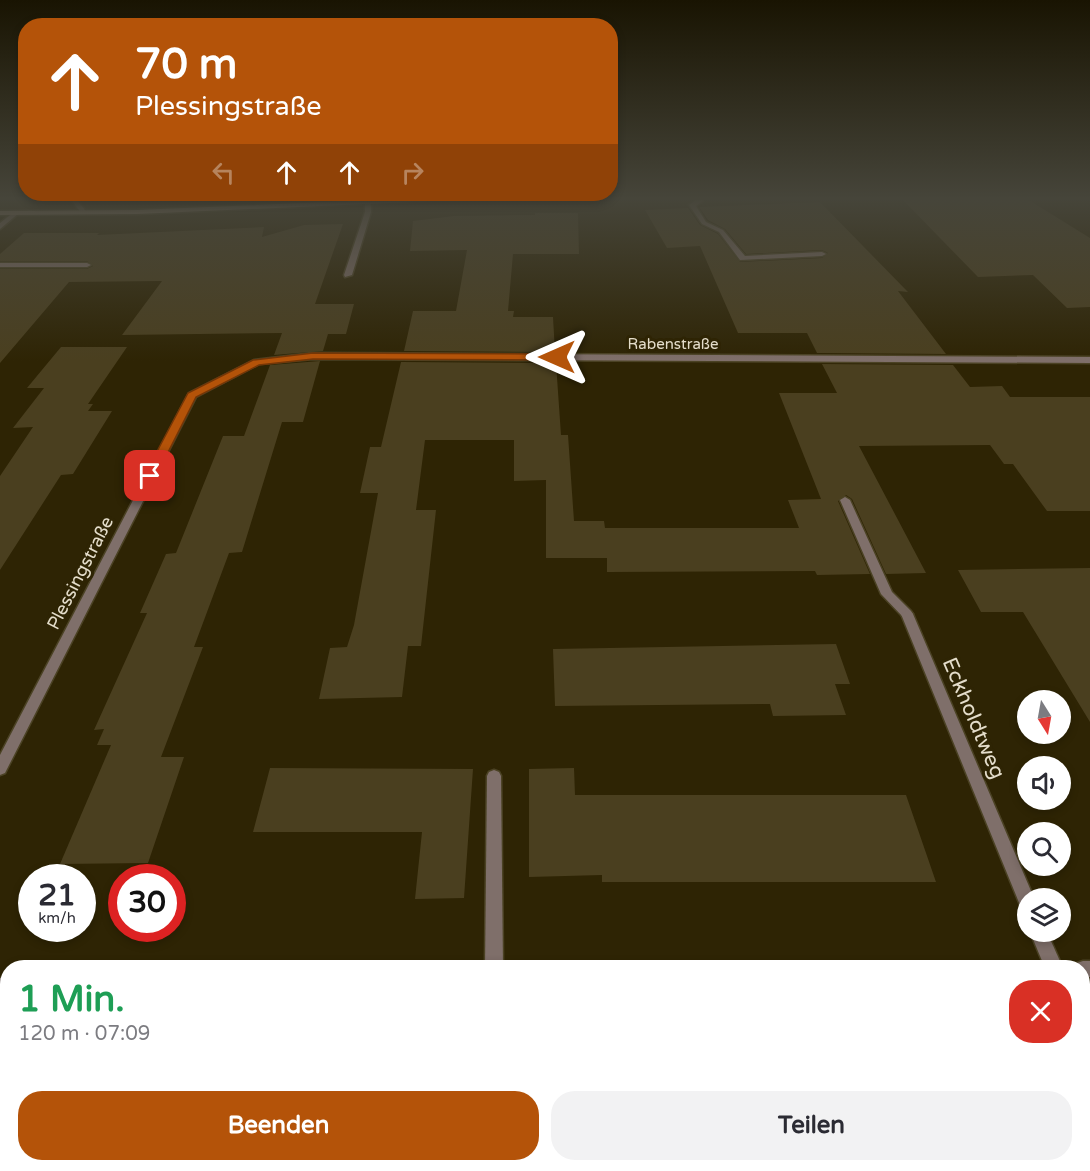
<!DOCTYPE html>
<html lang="de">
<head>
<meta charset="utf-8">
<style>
  body { margin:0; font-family:"Varela Round",sans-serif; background:#f2f2f3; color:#2b2b33; height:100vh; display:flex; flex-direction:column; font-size:22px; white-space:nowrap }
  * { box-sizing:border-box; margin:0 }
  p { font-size:20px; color:#7c7c81 }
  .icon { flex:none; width:33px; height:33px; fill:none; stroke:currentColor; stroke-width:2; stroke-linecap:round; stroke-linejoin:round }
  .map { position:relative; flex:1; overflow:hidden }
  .drawer { position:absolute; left:0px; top:960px; width:1090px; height:212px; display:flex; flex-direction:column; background:#fff; border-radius:24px 24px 0 0; box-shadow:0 3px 9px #0003 }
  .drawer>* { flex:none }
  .top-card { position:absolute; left:18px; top:18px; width:600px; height:183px; border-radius:24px; box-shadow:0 3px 9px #0003; background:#b45309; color:#fff; overflow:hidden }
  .needle { width:39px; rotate:169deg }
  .tools { position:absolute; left:1017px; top:690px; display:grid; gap:12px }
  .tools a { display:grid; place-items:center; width:54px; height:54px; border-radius:50%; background:#fff; box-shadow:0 3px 9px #0003; font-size:30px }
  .speed { position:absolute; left:18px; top:864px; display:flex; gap:12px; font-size:30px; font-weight:700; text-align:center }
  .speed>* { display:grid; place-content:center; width:78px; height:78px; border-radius:50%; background:#fff; box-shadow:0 3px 9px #0003; line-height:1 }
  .speed small { font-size:15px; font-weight:400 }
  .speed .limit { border:9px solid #d22; background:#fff; color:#111 }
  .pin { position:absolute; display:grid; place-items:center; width:51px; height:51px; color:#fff; margin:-26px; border-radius:12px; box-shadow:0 3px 9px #0006 }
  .me { position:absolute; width:66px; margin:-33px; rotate:270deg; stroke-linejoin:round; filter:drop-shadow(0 0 4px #0008) }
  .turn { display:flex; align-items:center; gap:21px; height:126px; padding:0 18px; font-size:27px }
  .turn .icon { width:78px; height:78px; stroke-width:2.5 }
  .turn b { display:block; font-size:42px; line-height:51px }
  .lanes { display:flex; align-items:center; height:57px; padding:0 18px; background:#0003; justify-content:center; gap:30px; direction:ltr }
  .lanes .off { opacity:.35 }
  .round { display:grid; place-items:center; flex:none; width:63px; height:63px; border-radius:24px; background:#f2f2f3 }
  .head { display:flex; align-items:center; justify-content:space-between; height:102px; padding:0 18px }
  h1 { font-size:36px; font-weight:700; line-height:45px; color:#1e9e55 }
  .cta { display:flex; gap:12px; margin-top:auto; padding:12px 18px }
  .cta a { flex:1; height:69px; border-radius:24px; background:#b45309; color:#fff; font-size:24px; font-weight:700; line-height:69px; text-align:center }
  .cta a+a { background:#f2f2f3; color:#2b2b33 }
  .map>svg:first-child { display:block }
  .building { fill:#4a3f1f }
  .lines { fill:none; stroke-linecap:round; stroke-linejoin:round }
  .service-casing { stroke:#4b4224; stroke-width:3 }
  .minor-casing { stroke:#4b4224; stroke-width:3 }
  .tertiary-casing { stroke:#4b4224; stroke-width:3 }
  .secondary-casing { stroke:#4b4224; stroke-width:3 }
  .service { fill:#7f6f6a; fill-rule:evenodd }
  .minor { fill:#7f6f6a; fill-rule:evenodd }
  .tertiary { fill:#7f6f6a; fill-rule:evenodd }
  .secondary { fill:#b39990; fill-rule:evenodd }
  .route { fill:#b45309; stroke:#753606; stroke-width:1.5 }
  .labels { text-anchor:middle; stroke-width:6; stroke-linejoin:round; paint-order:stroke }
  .far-street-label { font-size:15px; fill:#e4ddcb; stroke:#2e2404 }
  .street-label { font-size:18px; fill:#e4ddcb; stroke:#2e2404 }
  .near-street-label { font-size:21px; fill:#e4ddcb; stroke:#2e2404 }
</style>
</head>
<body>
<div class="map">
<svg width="1090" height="1171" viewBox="0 0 1090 1171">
  <rect width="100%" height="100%" fill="#2e2404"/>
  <g class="building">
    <polygon points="900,197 1024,197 1090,238 1090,307 1067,308 1033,275 978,277"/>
    <polygon points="820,202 908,292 898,291 946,354 817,353 807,333 738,333 700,246 667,248 645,210 688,208 700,225 718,234 740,262 822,258 828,253 822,250 746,254 725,229 708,220 699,207"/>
    <polygon points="535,213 578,213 579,254 513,254 508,311 514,311 513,317 553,317 555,352 404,351 413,311 456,311 467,250 410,251 413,221 454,216 535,215"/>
    <polygon points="343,224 315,304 354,304 346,334 328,334 323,351 274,355 282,333 122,335 162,281 69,282 0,363 0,269 87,269 93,266 87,261 0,261 0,254 24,233 99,233 97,235 264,227 262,237 304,225"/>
    <polygon points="61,347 127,347 88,404 93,404 88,411 112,411 73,474 61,475 0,570 0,476 33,427 13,428 44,388 27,388"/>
    <polygon points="320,361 303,422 282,422 242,552 229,553 194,647 203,647 161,757 184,757 148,863 60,864 111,745 97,745 104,729 94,730 147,613 140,613 166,554 176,553 223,436 244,436 270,365"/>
    <polygon points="401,362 556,363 561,435 568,435 574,521 604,521 605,528 799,528 788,500 821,499 779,393 837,393 822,364 953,365 970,387 1002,386 1010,397 1090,397 1090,511 1047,511 1013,464 1004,464 990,445 859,446 926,573 886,574 852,499 846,495 838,501 870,574 817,575 815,571 607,572 607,558 546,558 546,480 514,481 514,440 425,440 416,510 436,510 421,646 408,646 402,697 319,699 330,648 347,647 354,625 378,493 360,493 370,447 381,447"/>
    <polygon points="1090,568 1090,722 1023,612 981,612 958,570"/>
    <polygon points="836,644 850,684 835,684 846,715 773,716 770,704 555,706 553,649"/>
    <polygon points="270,768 473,769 464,898 415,899 422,832 253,832"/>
    <polygon points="574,768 575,795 906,795 936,882 602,882 602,875 529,877 529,769"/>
  </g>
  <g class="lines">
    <defs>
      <g id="service">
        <polygon points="695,197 701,197 703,201 696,206 706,222 723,230 745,256 822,252 826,254 822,256 740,260 719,232 702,224 689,205 696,200"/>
        <polygon points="368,200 371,202 371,212 352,275 345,277 344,275 365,212 365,202"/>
        <polygon points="0,263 87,263 91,265 87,267 0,267"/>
        <polygon points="845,497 850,500 892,592 911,611 913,614 911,617 903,617 881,594 840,500"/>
        <polygon points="494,770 499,772 501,776 503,968 485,968 487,776 489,772"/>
      </g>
      <g id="minor">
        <polygon points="14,212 19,213 0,229 0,223"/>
        <polygon points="313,353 1090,357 1090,363 313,359 259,364 196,397 7,769 5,773 0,775 0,755 189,393 254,360"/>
        <polygon points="907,610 913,614 1034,898 1028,898 1028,912 1022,910 1020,905 901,614"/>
        <polygon points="1030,932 1047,932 1063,968 1045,968"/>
        <polygon points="1083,961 1090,961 1090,977 1083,977 1083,968 1075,968 1077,963"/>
        <rect x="0" y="978" width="8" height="16"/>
        <polygon points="630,1164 650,1164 651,1171 631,1171"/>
      </g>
      <polygon id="tertiary" points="69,197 75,197 87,213 86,214 82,214"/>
      <polygon id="secondary" points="443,197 483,197 480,199 137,214 0,215 0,211 137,210"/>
    </defs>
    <use href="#service" class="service-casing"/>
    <use href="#minor" class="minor-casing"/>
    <use href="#tertiary" class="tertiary-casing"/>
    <use href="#secondary" class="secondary-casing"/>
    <use href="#service" class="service"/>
    <use href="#minor" class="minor"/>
    <use href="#tertiary" class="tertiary"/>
    <use href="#secondary" class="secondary"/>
  </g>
  <linearGradient id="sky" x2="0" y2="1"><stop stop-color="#191402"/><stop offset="0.55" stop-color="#46453a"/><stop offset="1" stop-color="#46453a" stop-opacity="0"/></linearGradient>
  <rect width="1090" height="361" fill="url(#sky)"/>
  <polygon class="route" points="313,353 557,354 562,357 557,360 313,359 259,365 196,397 156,476 154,479 146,479 144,476 188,393 253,360"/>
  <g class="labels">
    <g class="far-street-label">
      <text x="673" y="349">Rabenstraße</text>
    </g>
    <g class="street-label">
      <text transform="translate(80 573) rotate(-63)" y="6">Plessingstraße</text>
    </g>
    <g class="near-street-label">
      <text transform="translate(974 718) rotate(67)" y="7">Eckholdtweg</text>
    </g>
  </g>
</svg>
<div class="tools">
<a><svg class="needle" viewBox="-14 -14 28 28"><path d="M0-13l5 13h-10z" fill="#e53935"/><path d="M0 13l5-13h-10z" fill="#7c7c81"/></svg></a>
<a><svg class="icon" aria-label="sound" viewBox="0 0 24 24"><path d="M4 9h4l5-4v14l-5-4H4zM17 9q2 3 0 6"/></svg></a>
<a><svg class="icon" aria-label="search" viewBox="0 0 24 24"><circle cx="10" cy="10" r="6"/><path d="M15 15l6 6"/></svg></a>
<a><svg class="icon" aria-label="layers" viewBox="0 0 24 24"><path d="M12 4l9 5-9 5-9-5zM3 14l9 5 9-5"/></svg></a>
</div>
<div class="speed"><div>21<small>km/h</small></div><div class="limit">30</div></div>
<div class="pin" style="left:150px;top:476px;background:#d93025"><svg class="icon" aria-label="arrive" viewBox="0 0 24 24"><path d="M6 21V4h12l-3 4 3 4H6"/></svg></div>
<svg class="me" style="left:557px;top:357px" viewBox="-20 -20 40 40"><path d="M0-17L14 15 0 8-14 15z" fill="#b45309" stroke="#fff" stroke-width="4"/></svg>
<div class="top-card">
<div class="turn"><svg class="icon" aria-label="ahead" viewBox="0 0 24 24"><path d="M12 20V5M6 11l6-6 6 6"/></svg><div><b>70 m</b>Plessingstraße</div></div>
<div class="lanes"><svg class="icon off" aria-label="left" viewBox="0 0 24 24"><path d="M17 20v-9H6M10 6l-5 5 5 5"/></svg><svg class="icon" aria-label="ahead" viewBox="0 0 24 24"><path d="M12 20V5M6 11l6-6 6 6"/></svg><svg class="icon" aria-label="ahead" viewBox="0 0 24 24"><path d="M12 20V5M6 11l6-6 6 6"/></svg><svg class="icon off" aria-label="right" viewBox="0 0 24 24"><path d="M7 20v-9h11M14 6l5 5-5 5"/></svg></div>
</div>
<section class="drawer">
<div class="head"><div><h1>1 Min.</h1><p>120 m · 07:09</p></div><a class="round" style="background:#d93025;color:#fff"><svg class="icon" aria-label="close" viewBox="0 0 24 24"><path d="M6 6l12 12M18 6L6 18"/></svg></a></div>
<div class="cta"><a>Beenden</a><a>Teilen</a></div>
</section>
</div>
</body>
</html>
